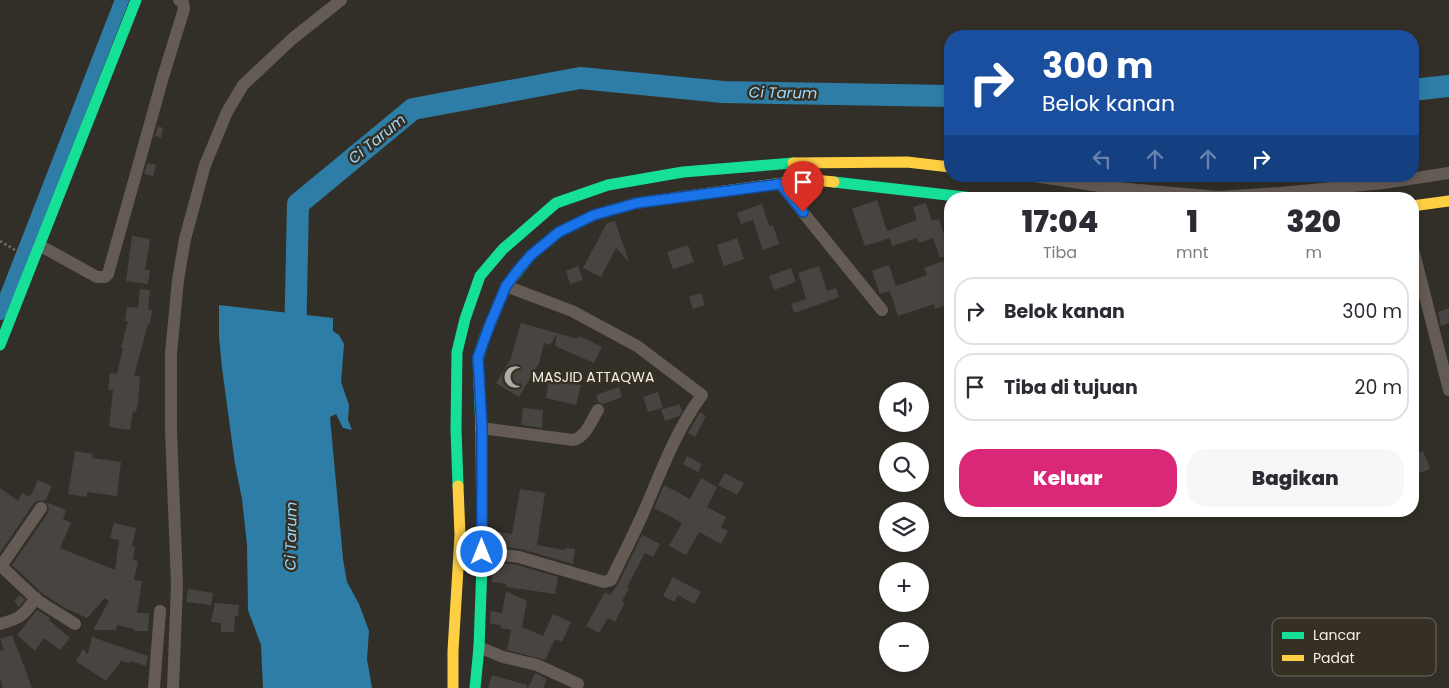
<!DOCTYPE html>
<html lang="id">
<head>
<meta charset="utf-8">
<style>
  body { margin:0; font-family:Poppins,sans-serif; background:#f7f7f7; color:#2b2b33; height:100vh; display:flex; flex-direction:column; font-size:19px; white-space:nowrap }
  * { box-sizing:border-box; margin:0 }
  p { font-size:16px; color:#7c7c81 }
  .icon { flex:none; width:28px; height:28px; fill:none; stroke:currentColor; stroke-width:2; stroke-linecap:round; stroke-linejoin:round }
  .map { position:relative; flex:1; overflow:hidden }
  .details { position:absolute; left:944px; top:192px; width:475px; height:325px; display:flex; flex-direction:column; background:#fff; border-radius:20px; box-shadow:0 2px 8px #0003 }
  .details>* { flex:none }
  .top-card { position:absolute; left:944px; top:30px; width:475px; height:152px; border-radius:20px; box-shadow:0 2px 8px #0003; background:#1a4fa0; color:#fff; overflow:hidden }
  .controls { position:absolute; left:879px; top:382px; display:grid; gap:10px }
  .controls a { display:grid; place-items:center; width:50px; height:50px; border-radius:50%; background:#fff; box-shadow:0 2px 8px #0003; font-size:25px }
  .pin { position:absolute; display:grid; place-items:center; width:42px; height:42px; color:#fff; margin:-51px -21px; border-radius:50% 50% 50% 0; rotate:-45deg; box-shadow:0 0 5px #0007 }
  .pin .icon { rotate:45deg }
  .me { position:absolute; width:55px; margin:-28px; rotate:0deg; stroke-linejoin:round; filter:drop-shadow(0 0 4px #0008) }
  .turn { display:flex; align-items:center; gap:18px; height:105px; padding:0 15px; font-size:22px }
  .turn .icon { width:65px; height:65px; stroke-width:2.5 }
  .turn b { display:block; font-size:35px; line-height:42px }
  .lanes { display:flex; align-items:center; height:48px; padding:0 15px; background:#0003; justify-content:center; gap:25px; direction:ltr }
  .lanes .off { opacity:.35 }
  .eta { display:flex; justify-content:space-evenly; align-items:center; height:85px; text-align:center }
  .eta b { font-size:30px; font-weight:800; line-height:35px }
  .button { display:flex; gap:10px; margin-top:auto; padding:10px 15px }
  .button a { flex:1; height:58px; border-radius:20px; background:#db2777; color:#fff; font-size:20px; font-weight:800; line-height:58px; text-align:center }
  .button a+a { background:#f7f7f7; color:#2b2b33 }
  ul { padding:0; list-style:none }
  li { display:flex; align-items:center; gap:15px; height:68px; margin:0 10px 8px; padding:0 5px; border:2px solid #e1e1e2; border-radius:20px }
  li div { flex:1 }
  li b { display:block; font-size:19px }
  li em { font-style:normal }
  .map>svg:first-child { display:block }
  .water { fill:#2e7da6 }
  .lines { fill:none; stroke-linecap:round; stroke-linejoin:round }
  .canal { stroke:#2e7da6; stroke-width:14 }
  .river { stroke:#2e7da6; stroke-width:22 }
  .building { fill:#484441 }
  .path { stroke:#716a65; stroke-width:2.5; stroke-dasharray:2.5 2.5; stroke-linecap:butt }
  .street { stroke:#655b55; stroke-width:12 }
  .fast { stroke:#16e098; stroke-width:11 }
  .slow { stroke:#ffcf43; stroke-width:11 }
  .route-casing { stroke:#114b97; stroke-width:12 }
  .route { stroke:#1a73e8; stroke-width:9 }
  .labels { text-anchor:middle; stroke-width:5; stroke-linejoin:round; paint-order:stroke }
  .poi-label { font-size:14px; fill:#f3efe7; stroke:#363024; text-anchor:start }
  .water-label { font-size:15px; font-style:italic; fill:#9ad7fc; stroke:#363024 }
  .key { fill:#363024; stroke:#6f695e; stroke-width:1 }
  .key-label { font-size:14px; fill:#f3efe7 }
</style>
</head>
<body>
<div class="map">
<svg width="1449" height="688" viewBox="0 0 1449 688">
  <rect width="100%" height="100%" fill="#322f28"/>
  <polygon class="water" points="219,305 333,318 333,331 339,335 344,344 341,382 349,405 348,420 352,430 343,428 336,414 330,417 343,559 347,582 359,604 369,631 367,659 372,688 263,688 261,645 248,610 247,545 242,499 235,464 222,368 219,337"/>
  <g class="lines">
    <polyline class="canal" points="0,313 122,0"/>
    <g class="river">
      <polyline points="1412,90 1449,86"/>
      <polyline points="295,344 298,204 413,109 580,78 723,92 950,96"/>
    </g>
  </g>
  <g class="building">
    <polygon points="158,126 163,128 161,138 155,136"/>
    <polygon points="147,163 156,165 153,176 144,174"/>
    <polygon points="877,200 887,231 917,220 913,207 926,203 932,221 939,219 950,254 940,258 933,238 919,243 917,238 892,246 890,238 865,246 852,209"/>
    <polygon points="762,204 769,226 773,225 779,244 763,250 753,220 741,224 737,213"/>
    <polygon points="615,221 629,262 616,248 601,277 583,268 607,223"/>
    <polygon points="132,236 150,239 145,270 150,270 148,284 126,281"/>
    <polygon points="737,238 744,259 724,266 717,245"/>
    <polygon points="688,245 694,262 673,269 667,252"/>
    <polygon points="946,260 950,272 950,304 935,309 934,304 898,316 890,291 880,294 872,271 889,265 896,286 927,275 924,268"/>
    <polygon points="578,266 583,280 570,284 566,271"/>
    <polygon points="819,266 827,291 836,288 839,297 809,308 798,273"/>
    <polygon points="791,268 796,282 774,290 769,276"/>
    <polygon points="140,289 150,290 148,310 152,310 150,324 148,324 134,376 140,376 138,402 136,412 133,411 130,430 109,427 113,390 108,390 110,373 117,374 123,348 121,348 128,321 125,321 127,307 138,308"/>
    <polygon points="701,293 705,305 693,309 689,297"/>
    <polygon points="806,299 809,308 794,313 791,304"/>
    <polygon points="1449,308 1449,323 1441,326 1438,312"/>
    <polygon points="521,323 578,339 579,336 602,347 594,363 555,346 557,334 550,345 544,343 539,363 519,397 496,383 511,358"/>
    <polygon points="549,378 581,385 576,405 546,398"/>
    <polygon points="619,387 622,397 603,404 598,402 596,395"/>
    <polygon points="658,392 663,408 648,412 643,397"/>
    <polygon points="679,404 682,411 679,416 665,421 661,410"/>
    <polygon points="523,408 543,410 542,428 521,425"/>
    <polygon points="700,412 706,416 695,437 688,433"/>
    <polygon points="75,451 93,454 92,458 121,462 117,496 87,492 87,497 68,494"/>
    <polygon points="1423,451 1430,469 1416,474 1412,465 1412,455"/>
    <polygon points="687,456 702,464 698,472 683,464"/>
    <polygon points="725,473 744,483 737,495 718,485"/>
    <polygon points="701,478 717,487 707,507 726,517 721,527 728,531 721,544 699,532 686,555 669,546 682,523 654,508 664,485 690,499"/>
    <polygon points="38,480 52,486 45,501 38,501 34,503 0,553 0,488 18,501 22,493 30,497"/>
    <polygon points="520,489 545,493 537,545 565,550 566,548 575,549 573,564 521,549 499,546 500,543 492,541 493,531 512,534"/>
    <polygon points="46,502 66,510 63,519 71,523 60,548 115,570 119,540 110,538 114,523 136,528 132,546 135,547 133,560 138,561 134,580 142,581 137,613 149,613 148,631 134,631 134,629 117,625 116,630 93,630 109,601 105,598 87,618 65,608 43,594 12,565 48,513 49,508"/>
    <polygon points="642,535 660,544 653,557 645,553 627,587 629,588 622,601 625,603 615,622 608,618 599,633 586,626 605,592 610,595 618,584"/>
    <polygon points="498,562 517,565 558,577 555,594 506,587 507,584 492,582 492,571 496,572"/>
    <polygon points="673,577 701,592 694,604 678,595 674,602 663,596"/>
    <polygon points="188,589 213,593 211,605 186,602"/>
    <polygon points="506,591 527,601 522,627 543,636 553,614 571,622 562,642 555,639 545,660 507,650 511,630 501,628 501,625 490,624 491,611 502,613"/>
    <polygon points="20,595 25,600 19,607 14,601"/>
    <polygon points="215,603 239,605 238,616 235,616 234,632 221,632 221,623 211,622"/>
    <polygon points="37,610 50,618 49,620 70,638 60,650 44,638 35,651 17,635"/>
    <polygon points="12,635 22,661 32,688 3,688 0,679 0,651 4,650 0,639"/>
    <polygon points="92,637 148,656 146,666 131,661 130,663 121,661 106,681 76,661 83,649 88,654"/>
    <polygon points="535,673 547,679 543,688 528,688"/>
    <polygon points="492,675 527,685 527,688 488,688"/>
  </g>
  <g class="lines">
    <polyline class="path" points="0,241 20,253"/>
    <g class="street">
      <polyline points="1034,176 1106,187 1218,197 1281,193 1383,183 1449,173"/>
      <polyline points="780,184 882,310"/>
      <polyline points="39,245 97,277 105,277 108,274 163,77 184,9 183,3 179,0"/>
      <polyline points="1412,245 1449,390"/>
      <path d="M481 428 573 440C586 437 591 421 598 410"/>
      <path d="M482 552 519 557 604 582 611 580C622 557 634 534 644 511 662 470 675 432 702 395L637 346 572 311 506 286"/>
      <polyline points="0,565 37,600 75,624"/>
      <polyline points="1,566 41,508"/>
      <path d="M0 624C21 618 23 616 36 598"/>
      <polyline points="479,647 503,657 537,665 578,684"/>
      <polyline points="154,688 160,611"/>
      <polyline points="173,688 177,584 171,431 171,353 178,280 185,239 205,165 227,112 243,85 292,39 341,0"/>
    </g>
    <g class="fast">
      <polyline points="834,182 982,199"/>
      <polyline points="0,345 136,0"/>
      <polyline points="458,486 456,429 457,352 465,319 480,276 503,249 556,203 608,185 683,172 793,163"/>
      <polyline points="475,688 479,647 482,564 481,428 478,360 484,339 506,286 531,255 559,232 594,215 608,211"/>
    </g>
    <g class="slow">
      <polyline points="793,163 907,162 950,167"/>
      <polyline points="1412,206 1449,201"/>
      <polyline points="608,211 637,203 798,181 815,180 834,182"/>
      <polyline points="453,688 453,651 460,535 458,486"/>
    </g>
  </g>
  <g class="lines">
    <defs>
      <polyline id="route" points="482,552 482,428 478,357 490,324 506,286 518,270 531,255 559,232 594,215 637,203 780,184 803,212"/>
    </defs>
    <use href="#route" class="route-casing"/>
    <use href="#route" class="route"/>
  </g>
  <defs>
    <symbol id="mosque-bare" viewBox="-9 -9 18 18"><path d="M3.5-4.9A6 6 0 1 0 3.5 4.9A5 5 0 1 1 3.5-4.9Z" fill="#afaca4" stroke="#363024" stroke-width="2.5" paint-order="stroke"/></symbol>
  </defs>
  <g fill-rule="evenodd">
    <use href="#mosque-bare" x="499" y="361" width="32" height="32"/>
  </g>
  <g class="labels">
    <g class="poi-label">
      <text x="532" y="382">MASJID ATTAQWA</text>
    </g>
    <g class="water-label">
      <text transform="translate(783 93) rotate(1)" y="5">Ci Tarum</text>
      <text transform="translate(377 139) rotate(-39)" y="5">Ci Tarum</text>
      <text transform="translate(291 536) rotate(-89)" y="5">Ci Tarum</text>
    </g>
  </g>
  <rect x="1272" y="618" width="164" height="58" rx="8" class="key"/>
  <rect x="1282" y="632" width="22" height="7" fill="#16e098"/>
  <rect x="1282" y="655" width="22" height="6" fill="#ffcf43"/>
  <g class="key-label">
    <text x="1313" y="640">Lancar</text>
    <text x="1313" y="663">Padat</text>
  </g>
</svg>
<div class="controls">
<a><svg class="icon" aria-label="sound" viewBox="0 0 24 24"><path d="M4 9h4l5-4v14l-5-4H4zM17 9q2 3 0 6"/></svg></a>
<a><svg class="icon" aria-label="search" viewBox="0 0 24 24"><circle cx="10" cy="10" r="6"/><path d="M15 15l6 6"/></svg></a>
<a><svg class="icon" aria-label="layers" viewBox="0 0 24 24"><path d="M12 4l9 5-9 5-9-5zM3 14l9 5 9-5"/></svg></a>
<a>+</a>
<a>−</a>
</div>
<div class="pin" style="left:803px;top:212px;background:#d93025"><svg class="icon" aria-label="arrive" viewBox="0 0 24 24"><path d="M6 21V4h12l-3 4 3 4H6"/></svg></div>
<svg class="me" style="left:482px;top:552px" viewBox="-20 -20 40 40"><circle r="17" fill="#1a73e8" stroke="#fff" stroke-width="3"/><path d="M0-11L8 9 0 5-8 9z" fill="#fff"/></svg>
<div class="top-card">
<div class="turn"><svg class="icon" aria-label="right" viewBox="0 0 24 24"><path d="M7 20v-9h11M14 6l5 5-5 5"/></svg><div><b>300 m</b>Belok kanan</div></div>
<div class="lanes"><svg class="icon off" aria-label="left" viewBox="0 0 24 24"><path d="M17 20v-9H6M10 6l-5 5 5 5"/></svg><svg class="icon off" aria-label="ahead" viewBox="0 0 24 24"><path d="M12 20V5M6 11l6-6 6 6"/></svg><svg class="icon off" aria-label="ahead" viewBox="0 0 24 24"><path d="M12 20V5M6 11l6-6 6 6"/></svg><svg class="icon" aria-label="right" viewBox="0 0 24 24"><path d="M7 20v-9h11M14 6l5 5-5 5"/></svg></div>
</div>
<section class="details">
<div class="eta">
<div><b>17:04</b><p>Tiba</p></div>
<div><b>1</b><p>mnt</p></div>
<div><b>320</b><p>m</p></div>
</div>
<ul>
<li><svg class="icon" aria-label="right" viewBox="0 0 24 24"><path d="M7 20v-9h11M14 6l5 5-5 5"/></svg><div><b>Belok kanan</b></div><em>300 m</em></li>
<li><svg class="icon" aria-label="arrive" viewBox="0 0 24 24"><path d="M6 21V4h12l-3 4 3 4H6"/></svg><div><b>Tiba di tujuan</b></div><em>20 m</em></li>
</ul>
<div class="button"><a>Keluar</a><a>Bagikan</a></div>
</section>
</div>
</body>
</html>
